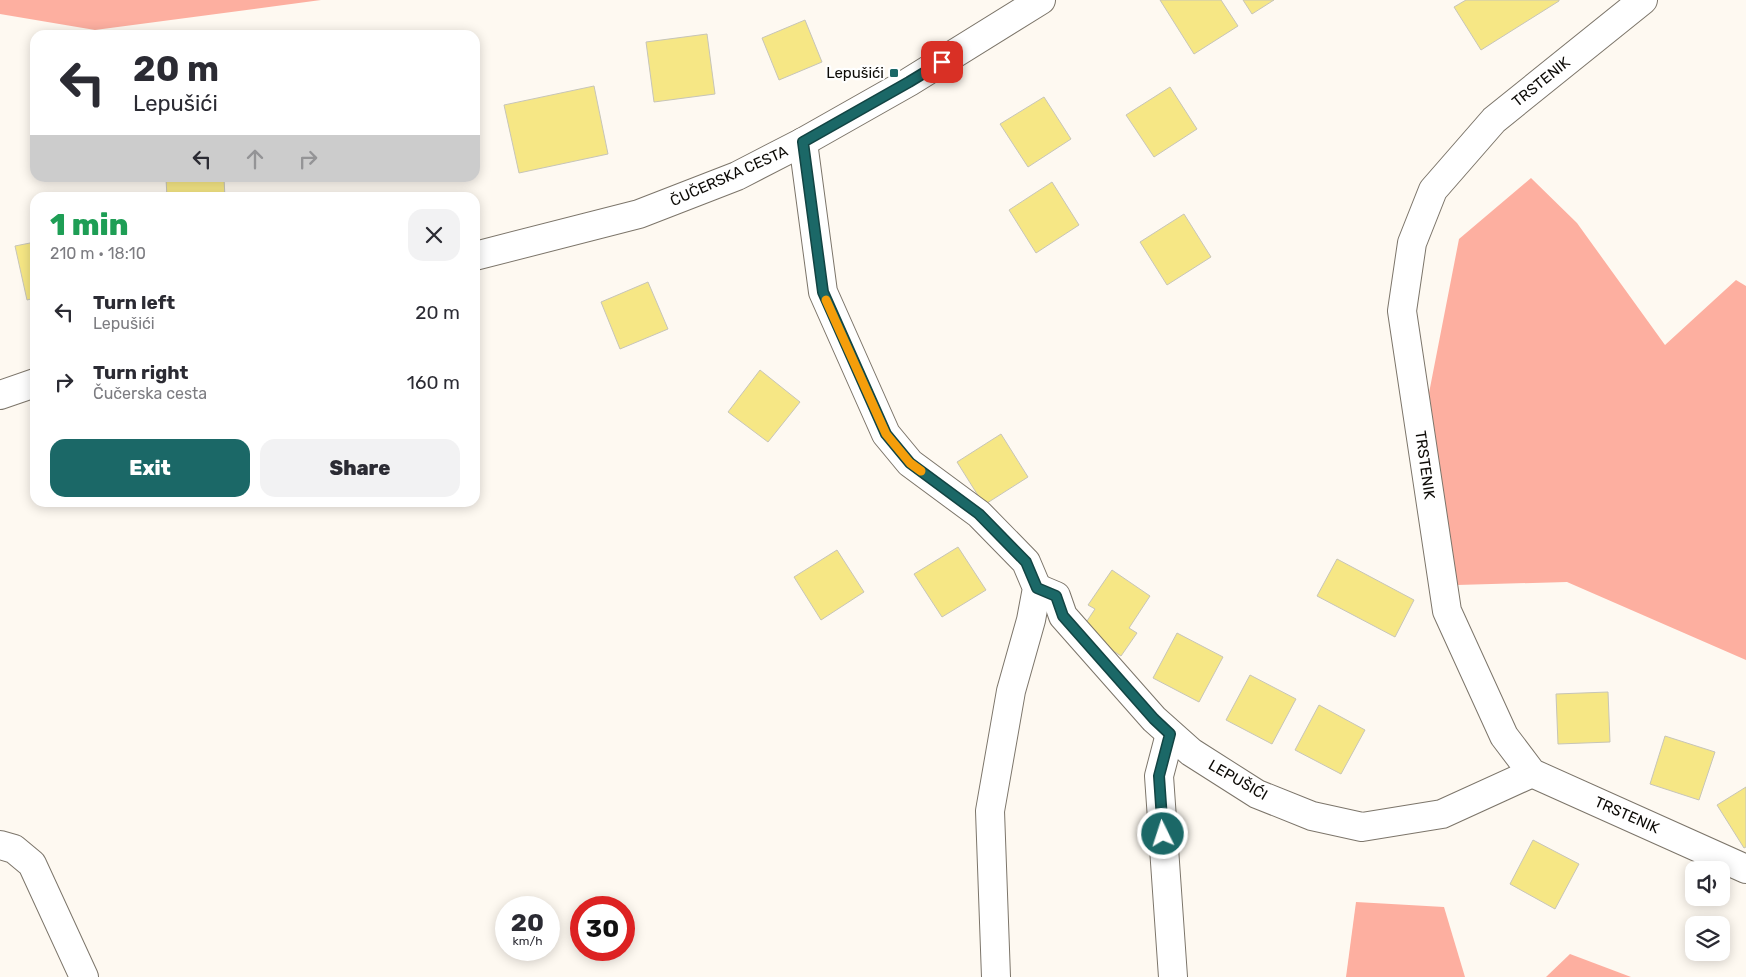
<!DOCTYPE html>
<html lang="en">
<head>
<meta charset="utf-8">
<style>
  body { margin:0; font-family:Rubik,sans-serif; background:#f2f2f3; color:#2b2b33; height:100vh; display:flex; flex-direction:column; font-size:19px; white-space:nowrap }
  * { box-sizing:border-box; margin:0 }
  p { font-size:16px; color:#7c7c81 }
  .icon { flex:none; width:28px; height:28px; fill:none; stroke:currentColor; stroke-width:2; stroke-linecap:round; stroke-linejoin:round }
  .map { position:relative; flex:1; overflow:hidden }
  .panel { position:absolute; left:30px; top:192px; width:450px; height:315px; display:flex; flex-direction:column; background:#fff; border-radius:15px; box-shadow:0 2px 12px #0003 }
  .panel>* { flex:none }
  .banner { position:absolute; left:30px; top:30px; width:450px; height:152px; border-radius:15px; box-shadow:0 2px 12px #0003; background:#fff; color:#2b2b33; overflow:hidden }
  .controls { position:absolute; left:1685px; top:861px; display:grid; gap:10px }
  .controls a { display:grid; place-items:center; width:45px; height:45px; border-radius:10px; background:#fff; box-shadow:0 2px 12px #0003; font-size:25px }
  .speed { position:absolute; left:495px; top:896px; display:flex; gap:10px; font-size:25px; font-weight:700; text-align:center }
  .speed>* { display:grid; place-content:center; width:65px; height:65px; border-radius:50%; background:#fff; box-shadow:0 2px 12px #0003; line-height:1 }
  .speed small { font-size:12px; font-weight:400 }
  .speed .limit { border:8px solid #d22; background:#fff; color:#111 }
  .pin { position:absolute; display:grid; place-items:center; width:42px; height:42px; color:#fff; margin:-21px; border-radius:10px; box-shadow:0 2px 8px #0006 }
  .me { position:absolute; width:55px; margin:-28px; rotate:356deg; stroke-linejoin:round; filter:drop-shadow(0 0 4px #0008) }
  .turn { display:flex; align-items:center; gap:18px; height:105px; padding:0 20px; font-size:22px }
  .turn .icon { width:65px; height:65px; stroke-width:2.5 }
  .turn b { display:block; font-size:35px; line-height:42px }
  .lanes { display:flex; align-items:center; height:48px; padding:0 20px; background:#0003; justify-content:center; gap:25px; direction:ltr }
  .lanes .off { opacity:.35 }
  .round { display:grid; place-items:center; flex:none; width:52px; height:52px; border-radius:15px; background:#f2f2f3 }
  .overview { display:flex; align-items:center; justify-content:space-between; height:85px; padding:0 20px }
  h1 { font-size:30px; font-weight:800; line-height:38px; color:#1e9e55 }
  .primary-button { display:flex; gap:10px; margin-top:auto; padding:10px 20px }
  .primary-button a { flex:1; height:58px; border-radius:15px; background:#1b6867; color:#fff; font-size:20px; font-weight:800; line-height:58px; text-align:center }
  .primary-button a+a { background:#f2f2f3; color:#2b2b33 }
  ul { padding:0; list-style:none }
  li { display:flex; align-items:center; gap:15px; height:70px; padding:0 20px }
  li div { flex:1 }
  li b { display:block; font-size:19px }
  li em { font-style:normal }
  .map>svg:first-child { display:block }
  .green { fill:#fdafa0 }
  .building { fill:#f6e785; stroke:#c7c5b8 }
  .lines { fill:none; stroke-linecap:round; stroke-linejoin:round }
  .minor-casing { stroke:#7c756a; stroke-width:30 }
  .minor { stroke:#fff; stroke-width:28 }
  .route-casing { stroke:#124443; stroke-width:12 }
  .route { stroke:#1b6867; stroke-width:9 }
  .slow { stroke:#f59e0b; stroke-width:9 }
  .poi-dot { fill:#1b6867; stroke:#fff; stroke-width:2 }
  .labels { text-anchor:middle; stroke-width:4.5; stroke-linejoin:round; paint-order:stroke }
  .poi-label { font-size:15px; fill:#0d0b07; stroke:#fff; text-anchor:end }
  .street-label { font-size:15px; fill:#0d0b07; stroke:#fff }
</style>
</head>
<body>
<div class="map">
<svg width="1746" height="977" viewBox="0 0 1746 977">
  <rect width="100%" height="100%" fill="#fef9f1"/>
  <g class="green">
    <polygon points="0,0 321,0 95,30 0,14"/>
    <polygon points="1531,178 1577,223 1665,345 1736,280 1746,286 1746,660 1567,582 1457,585 1429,393 1459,239"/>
    <polygon points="1356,902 1444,907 1465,977 1346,977"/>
    <polygon points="1570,954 1631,977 1546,977"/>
  </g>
  <g class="building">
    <polygon points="1160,0 1221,0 1238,26 1194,54"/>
    <polygon points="1243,0 1274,0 1252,14"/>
    <polygon points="1466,0 1559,0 1559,1 1481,50 1454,7"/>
    <polygon points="805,20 822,62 779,80 762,38"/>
    <polygon points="707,34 715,94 654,102 646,42"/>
    <polygon points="594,86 608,154 519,173 504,105"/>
    <polygon points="1170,87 1197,129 1154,157 1126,115"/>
    <polygon points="1044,97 1071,139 1028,167 1000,124"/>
    <polygon points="166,178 224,178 225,198 167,198"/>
    <polygon points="1052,182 1079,225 1036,253 1009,210"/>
    <polygon points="1184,214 1211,257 1167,285 1140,242"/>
    <polygon points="35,242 35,298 27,300 15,246"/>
    <polygon points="648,282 668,329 620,349 601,302"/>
    <polygon points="760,370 800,402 768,442 728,412"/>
    <polygon points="1001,434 1028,477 984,505 957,462"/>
    <polygon points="958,547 986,590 942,617 914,574"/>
    <polygon points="837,550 864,592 821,620 794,577"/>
    <polygon points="1337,559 1414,600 1395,637 1317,596"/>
    <polygon points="1112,570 1150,596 1129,628 1137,633 1121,656 1081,630 1095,609 1088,605"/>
    <polygon points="1177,633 1223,657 1199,702 1153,678"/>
    <polygon points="1250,675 1296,699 1272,744 1226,720"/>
    <polygon points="1608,692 1610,742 1558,744 1556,694"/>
    <polygon points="1319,705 1365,730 1341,774 1295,750"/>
    <polygon points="1665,736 1715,752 1699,800 1650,784"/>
    <polygon points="1746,787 1746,847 1744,848 1717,805"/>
    <polygon points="1533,840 1579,864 1555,909 1510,884"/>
  </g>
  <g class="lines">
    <defs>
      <g id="minor">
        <polyline points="1643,0 1494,120 1433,190 1412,243 1402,311 1447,611 1504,736 1532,773 1746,869"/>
        <polyline points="803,142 823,292 886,434 910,463 979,514 1026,562 1037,588 1031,620 1011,691 990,811 996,977"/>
        <polyline points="475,256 639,214 737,176 803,142 909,82 1041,0"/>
        <polyline points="0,395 35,383"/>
        <polyline points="1037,588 1056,596 1063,616 1154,719 1191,752 1257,794 1312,816 1362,827 1442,814 1532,773"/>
        <polyline points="1170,734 1159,776 1173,977"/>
        <polyline points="0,845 14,849 32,864 84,977"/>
      </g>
    </defs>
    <use href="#minor" class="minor-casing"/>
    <use href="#minor" class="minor"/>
  </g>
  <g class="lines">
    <defs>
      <polyline id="route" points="942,62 909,82 803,142 823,292 886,434 910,463 979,514 1026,562 1037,588 1056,596 1063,616 1154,719 1170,734 1159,776 1163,834"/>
    </defs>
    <use href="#route" class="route-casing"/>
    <use href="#route" class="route"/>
    <polyline class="slow" points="826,300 886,434 910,463 921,471"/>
  </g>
  <rect class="poi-dot" x="889" y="68" width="10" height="10" rx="2.5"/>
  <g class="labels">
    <g class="poi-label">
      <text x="884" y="78">Lepušići</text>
    </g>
    <g class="street-label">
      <text transform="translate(1541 82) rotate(-39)" y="5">TRSTENIK</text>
      <text transform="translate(729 176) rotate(-24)" y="5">ČUČERSKA CESTA</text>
      <text transform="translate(1425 465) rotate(82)" y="5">TRSTENIK</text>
      <text transform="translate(1238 780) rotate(30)" y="5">LEPUŠIĆI</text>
      <text transform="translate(1627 815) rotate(24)" y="5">TRSTENIK</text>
    </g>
  </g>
</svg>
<div class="controls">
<a><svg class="icon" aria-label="sound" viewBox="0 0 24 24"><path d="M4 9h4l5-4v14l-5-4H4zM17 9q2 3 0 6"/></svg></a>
<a><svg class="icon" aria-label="layers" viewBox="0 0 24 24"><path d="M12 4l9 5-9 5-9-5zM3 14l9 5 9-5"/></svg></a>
</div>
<div class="speed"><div>20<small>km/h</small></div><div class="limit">30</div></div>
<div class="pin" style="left:942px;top:62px;background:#d93025"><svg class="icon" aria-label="arrive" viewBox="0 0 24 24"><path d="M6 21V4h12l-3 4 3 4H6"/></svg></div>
<svg class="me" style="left:1163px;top:834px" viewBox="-20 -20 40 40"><circle r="17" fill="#1b6867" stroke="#fff" stroke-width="3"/><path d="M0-11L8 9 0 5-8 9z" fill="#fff"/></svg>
<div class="banner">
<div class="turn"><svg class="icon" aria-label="left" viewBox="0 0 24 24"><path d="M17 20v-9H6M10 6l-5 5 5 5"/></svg><div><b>20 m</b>Lepušići</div></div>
<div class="lanes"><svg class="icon" aria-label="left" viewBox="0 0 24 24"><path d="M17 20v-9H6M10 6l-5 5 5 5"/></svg><svg class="icon off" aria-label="ahead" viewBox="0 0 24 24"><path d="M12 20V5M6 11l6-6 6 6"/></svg><svg class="icon off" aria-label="right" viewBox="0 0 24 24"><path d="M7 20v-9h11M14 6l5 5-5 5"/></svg></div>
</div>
<section class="panel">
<div class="overview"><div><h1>1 min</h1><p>210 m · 18:10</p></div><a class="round"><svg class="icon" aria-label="close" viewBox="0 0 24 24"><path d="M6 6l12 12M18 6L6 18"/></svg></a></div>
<ul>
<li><svg class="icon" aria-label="left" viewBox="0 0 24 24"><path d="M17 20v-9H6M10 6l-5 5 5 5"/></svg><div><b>Turn left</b><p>Lepušići</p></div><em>20 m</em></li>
<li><svg class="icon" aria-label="right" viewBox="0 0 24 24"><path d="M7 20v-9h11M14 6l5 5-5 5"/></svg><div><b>Turn right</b><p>Čučerska cesta</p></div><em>160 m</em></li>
</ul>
<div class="primary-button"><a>Exit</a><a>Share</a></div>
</section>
</div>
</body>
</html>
